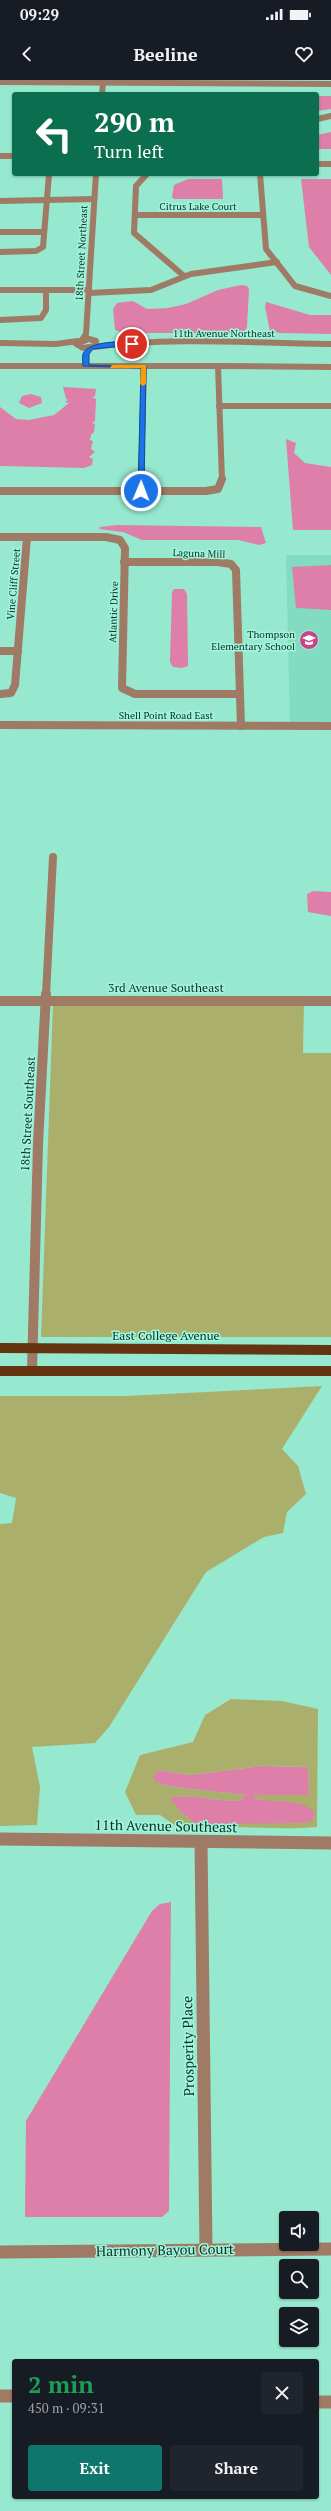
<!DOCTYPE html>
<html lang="en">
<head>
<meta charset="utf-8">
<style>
  body { margin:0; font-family:"PT Serif",serif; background:#20242c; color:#f1f3f6; height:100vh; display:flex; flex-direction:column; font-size:15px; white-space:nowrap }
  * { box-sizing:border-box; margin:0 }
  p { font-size:13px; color:#9ea1a6 }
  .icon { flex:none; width:22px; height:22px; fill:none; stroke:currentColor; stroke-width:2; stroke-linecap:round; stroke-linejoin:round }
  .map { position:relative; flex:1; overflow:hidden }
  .side { position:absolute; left:12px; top:2279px; width:307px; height:140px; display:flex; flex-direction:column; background:#171b24; border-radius:4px; box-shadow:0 1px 3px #0004 }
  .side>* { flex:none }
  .guide { position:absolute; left:12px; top:12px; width:307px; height:84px; border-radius:4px; box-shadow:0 1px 3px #0004; background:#0b6e4f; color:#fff; overflow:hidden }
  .controls { position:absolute; left:279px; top:2131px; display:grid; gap:8px }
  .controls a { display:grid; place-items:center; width:40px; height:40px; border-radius:4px; background:#171b24; box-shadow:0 1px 3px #0004; font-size:20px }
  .pin { position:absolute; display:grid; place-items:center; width:34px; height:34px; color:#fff; margin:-17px; border:2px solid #fff; border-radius:50%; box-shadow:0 1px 4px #0007 }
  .me { position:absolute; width:44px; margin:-22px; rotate:1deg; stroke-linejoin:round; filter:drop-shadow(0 0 3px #0008) }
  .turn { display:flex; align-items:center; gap:14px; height:84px; padding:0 16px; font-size:18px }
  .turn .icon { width:52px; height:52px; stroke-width:2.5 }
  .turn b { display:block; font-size:28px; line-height:34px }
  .round { display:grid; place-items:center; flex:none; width:42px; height:42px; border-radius:4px; background:#20242c }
  .summary { display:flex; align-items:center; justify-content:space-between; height:68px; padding:0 16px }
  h1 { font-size:24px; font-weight:700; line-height:30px; color:#1e9e55 }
  .primary-button { display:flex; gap:8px; margin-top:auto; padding:8px 16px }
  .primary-button a { flex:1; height:46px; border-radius:4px; background:#0f766e; color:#fff; font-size:16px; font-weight:700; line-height:46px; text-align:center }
  .primary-button a+a { background:#20242c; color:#f1f3f6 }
  .status { display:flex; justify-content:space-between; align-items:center; height:28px; padding:0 20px; background:#171b24; direction:ltr }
  .status svg { height:11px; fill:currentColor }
  header { display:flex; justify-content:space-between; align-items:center; height:52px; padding:0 16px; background:#171b24; font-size:18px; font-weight:700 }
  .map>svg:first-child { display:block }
  .built { fill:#81dcc2 }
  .green { fill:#aab06b; fill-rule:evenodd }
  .water { fill:#dd7fa9 }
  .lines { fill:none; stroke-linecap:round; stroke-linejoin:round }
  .minor-far3 { stroke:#9f7a64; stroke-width:6 }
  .minor-far2 { stroke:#9f7a64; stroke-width:8 }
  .minor-far1 { stroke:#9f7a64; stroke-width:10 }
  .minor { stroke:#9f7a64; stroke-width:13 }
  .major { stroke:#64330f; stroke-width:10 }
  .route { fill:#1a73e8; stroke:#114b97 }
  .slow { fill:#f59e0b }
  .labels { text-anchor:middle; stroke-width:3; stroke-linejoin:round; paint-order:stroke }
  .far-street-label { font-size:10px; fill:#0a2e25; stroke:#a3f5dc }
  .far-poi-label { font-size:10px; fill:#0a2e25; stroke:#a3f5dc; text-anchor:end }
  .street-label { font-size:12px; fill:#0a2e25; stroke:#a3f5dc }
  .near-street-label { font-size:14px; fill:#0a2e25; stroke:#a3f5dc }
</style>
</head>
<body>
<div class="status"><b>09:29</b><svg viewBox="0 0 49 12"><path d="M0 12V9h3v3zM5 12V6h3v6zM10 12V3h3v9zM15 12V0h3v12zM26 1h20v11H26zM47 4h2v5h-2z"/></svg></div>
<header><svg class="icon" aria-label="back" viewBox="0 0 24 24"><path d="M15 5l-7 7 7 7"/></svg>Beeline<svg class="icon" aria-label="heart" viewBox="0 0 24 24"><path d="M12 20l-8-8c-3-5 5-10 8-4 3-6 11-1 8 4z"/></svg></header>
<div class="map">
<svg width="331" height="2431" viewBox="0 0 331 2431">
  <rect width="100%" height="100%" fill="#96e8cf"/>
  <polygon class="built" points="286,475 331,475 331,645 290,644"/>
  <g class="green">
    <polygon points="304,923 303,973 331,973 331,1257 41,1257 53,924"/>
    <polygon points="322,1306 282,1369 298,1386 306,1414 287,1432 283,1453 264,1457 206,1492 109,1647 95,1663 32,1667 40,1707 37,1745 0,1746 0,1444 12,1443 16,1418 0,1413 0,1316 127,1316"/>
    <path d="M231 1619 282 1621 318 1629 317 1747C272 1751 227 1743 183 1751L160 1735H136L125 1712 140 1675 193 1662 205 1635ZM263 1686 308 1687 309 1715H254V1718L277 1723H299L196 1744 182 1733 171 1718C194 1713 217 1723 241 1720L247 1715 174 1707 157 1703 158 1690 190 1695Z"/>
  </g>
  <g class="water">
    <polygon points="317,16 331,16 331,29 317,31"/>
    <polygon points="331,52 331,69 317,69 317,55"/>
    <polygon points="188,99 222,99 223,119 174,119 172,117 174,105"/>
    <polygon points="301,99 331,99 331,195 309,167"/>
    <polygon points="241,205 247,206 249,209 247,247 244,253 124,253 115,250 113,229 117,223 133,221 147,229 168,228 186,224 218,210"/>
    <polygon points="266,222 310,235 331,235 331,254 280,253 270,251 265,227"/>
    <polygon points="63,307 96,309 95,316 92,317 96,319 95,341 92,343 95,344 94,352 91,355 90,360 93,361 91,369 95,372 89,377 93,379 92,385 84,388 0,386 0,327 16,339 29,340 54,335 69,323 65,322 68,320 66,319"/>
    <polygon points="31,314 41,317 42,323 29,328 19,323 22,316"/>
    <polygon points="286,359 296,363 294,373 305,383 331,387 331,450 293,450"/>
    <polygon points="117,445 261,447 266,463 259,465 238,460 142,460 123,452 99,449 100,447"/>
    <polygon points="331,485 331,530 296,528 292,487"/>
    <polygon points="174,509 184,509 187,514 188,586 182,588 173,587 170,582 172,512"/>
    <polygon points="313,811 331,812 331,836 308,832 307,814"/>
    <path d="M263 1686 308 1687 309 1715H254V1718C274 1724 301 1717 315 1733L312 1741 303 1743 196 1744 182 1733 170 1718C194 1713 217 1723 241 1720L246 1715 174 1707 157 1703 153 1697 158 1690 190 1695Z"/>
    <polygon points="171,1822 169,2131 162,2137 25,2137 26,2041 152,1831 160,1824"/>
  </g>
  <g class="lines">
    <g class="minor-far3">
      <polyline points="0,2 331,4"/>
      <polyline points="102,14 103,3"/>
      <polyline points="317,39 331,36"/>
      <polyline points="0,76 14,76"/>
      <polyline points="317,84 331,84"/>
      <polyline points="147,94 136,106 134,153 184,196"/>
      <polyline points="260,94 266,169 295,206 331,216"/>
      <polyline points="0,121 94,119"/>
      <polyline points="135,135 262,135"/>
      <polyline points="0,152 44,152"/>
      <polyline points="0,172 36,171 43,167 49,94"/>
      <polyline points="0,210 89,210"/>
      <polyline points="89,213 151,210 191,194 277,182"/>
      <polyline points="0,240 41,238 46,230 46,210"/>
      <polygon points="89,259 96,261 96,266 83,268 76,264"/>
      <polyline points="82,260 86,254 96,94"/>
      <polyline points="0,263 56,264 78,261"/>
      <path d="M94 267C172 257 253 263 331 264"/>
      <polyline points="0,286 218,286 222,400"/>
      <polyline points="218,286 331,287"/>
      <polyline points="219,326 331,326"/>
      <polyline points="141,400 144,287"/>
    </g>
    <g class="minor-far2">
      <polyline points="0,411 206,411 218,409 222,399"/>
      <polyline points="141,411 141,399"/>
      <polyline points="0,457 106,457 120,460 125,468 122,608 135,614 239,614"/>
      <polyline points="124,482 217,482 231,484 236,490 241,646"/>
      <polyline points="0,571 18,571"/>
      <polyline points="0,614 11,613 15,605 27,457"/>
      <polyline points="0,645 331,646"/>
      <polyline points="46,915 53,777"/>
    </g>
    <g class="minor-far1">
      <polyline points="0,921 331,921"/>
      <polyline points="32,1291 38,1064 46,914"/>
    </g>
    <g class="minor">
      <polyline points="0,1759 331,1763"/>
      <polyline points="201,1762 206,2169"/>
      <polyline points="0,2172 331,2169"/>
      <polyline points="0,2316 14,2316"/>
      <polyline points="317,2322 331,2322"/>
    </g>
    <g class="major">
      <polyline points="0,1268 331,1270"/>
      <polyline points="0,1291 331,1291"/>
    </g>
  </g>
  <path class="route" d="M134 262 132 265 93 269 89 274V285L146 286 144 411 141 413 138 411 141 288 83 286C83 283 82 277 83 274 88 261 123 261 134 262Z"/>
  <polygon class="slow" points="112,285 146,285 146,304 143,306 140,304 141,288 110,288"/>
  <defs>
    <symbol id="school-disc" viewBox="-11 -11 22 22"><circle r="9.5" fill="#c84387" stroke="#a3f5dc"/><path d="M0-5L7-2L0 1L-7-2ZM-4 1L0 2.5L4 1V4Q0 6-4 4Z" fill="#fff"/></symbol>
  </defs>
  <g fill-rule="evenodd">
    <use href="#school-disc" x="298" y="549" width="22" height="22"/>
  </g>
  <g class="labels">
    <g class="far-street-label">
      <text x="198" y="130">Citrus Lake Court</text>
      <text transform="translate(81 173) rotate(-87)" y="4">18th Street Northeast</text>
      <text x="224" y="257">11th Avenue Northeast</text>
      <text transform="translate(199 473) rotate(2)" y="4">Laguna Mill</text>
      <text transform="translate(13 504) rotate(-85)" y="4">Vine Cliff Street</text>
      <text transform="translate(113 532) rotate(-88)" y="4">Atlantic Drive</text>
      <text x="166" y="639">Shell Point Road East</text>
    </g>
    <g class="far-poi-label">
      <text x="295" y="558">Thompson<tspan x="295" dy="12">Elementary School</tspan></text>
    </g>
    <g class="street-label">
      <text x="166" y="912">3rd Avenue Southeast</text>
      <text transform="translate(28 1034) rotate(-87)" y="4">18th Street Southeast</text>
      <text x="166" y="1260">East College Avenue</text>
    </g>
    <g class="near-street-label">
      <text transform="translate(166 1746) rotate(1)" y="5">11th Avenue Southeast</text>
      <text transform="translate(188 1966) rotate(-91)" y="5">Prosperity Place</text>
      <text transform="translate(165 2170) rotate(-1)" y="5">Harmony Bayou Court</text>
    </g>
  </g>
</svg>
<div class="controls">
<a><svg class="icon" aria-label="sound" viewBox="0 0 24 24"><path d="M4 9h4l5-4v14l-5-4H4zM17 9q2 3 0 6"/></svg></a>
<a><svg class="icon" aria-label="search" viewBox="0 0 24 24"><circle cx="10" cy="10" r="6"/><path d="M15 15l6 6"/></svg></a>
<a><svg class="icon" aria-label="layers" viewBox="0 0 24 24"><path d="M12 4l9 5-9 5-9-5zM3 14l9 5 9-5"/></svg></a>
</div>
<div class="pin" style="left:132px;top:264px;background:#d93025"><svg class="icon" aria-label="arrive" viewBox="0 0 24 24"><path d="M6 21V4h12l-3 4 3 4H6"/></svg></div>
<svg class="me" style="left:141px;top:411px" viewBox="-20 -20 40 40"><circle r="17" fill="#1a73e8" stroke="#fff" stroke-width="3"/><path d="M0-11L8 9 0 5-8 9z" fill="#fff"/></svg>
<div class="guide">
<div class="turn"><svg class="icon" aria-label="left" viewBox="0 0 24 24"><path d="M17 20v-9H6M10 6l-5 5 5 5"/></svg><div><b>290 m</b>Turn left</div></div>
</div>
<section class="side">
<div class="summary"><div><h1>2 min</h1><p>450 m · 09:31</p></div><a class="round"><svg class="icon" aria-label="close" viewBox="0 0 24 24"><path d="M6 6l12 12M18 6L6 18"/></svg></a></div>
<div class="primary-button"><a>Exit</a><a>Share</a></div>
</section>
</div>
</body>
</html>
